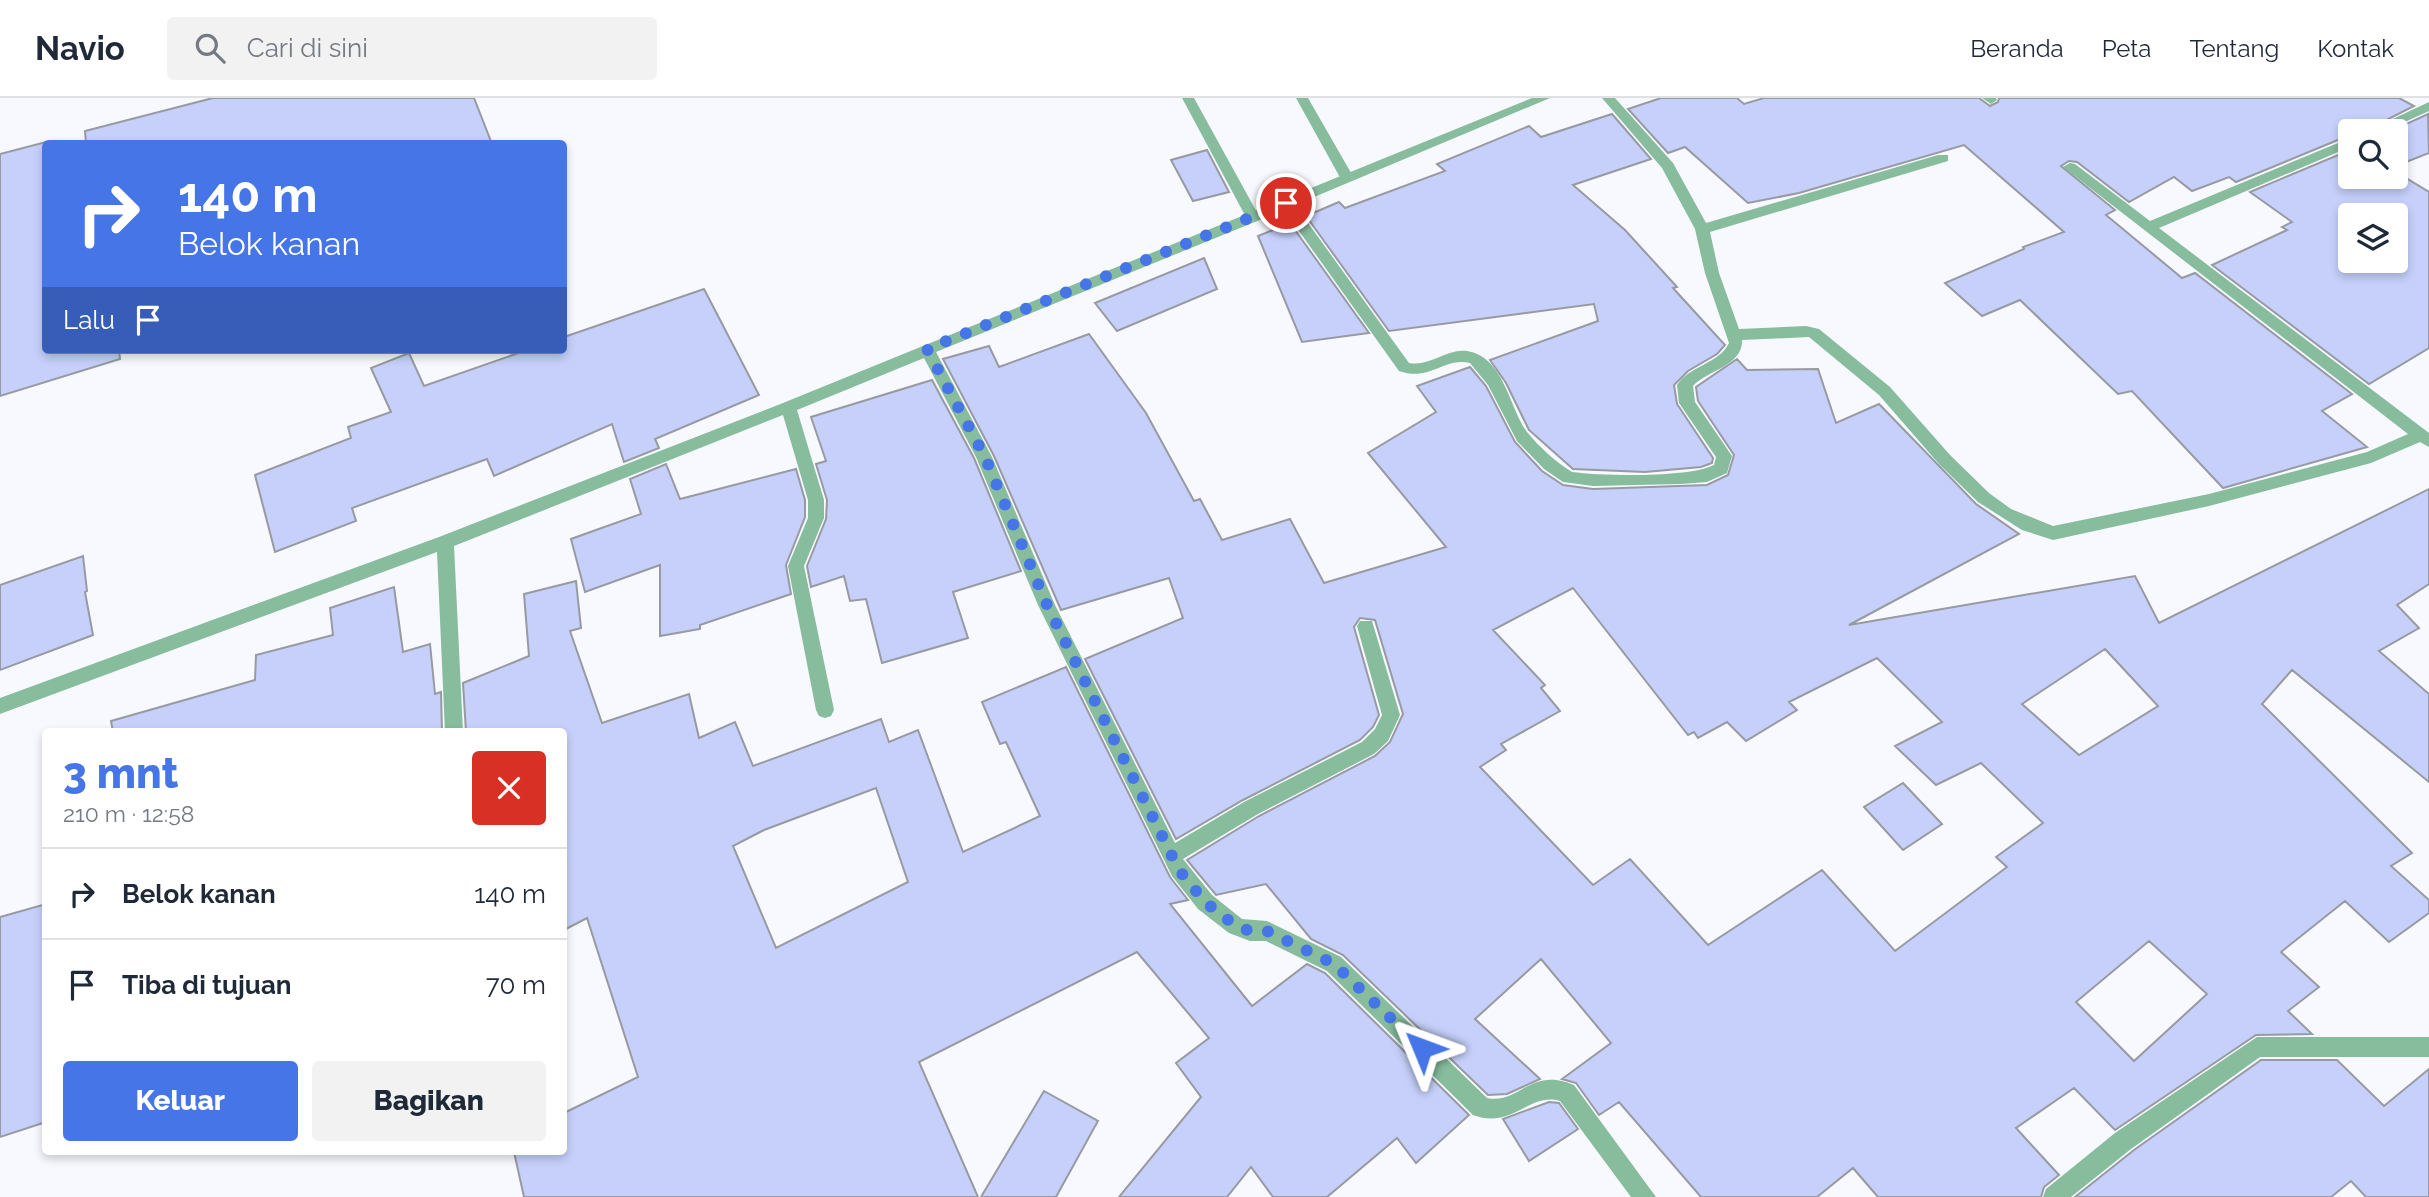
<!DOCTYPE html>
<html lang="id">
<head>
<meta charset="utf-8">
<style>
  body { margin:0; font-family:Raleway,sans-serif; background:#f2f2f3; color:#1f2937; height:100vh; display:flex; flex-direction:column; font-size:26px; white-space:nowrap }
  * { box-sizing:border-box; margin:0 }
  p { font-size:23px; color:#747a83 }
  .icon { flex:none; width:38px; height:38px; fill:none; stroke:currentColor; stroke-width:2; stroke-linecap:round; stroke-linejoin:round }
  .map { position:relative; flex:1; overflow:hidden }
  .sheet { position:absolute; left:42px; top:630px; width:525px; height:427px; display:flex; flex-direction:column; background:#fff; border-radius:7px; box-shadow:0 4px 10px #0003 }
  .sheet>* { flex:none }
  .top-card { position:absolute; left:42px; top:42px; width:525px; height:214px; border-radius:7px; box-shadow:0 4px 10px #0003; background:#4575e7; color:#fff; overflow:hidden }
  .tools { position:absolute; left:2338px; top:21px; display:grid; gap:14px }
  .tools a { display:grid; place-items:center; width:70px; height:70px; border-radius:7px; background:#fff; box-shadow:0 4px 10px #0003; font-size:35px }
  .pin { position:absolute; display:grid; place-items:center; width:60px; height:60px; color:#fff; margin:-30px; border:4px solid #fff; border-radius:50%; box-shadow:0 2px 7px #0007 }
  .me { position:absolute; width:77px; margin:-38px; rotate:314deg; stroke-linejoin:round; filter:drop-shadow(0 0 5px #0008) }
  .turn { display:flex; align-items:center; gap:24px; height:147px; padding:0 21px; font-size:32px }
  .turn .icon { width:91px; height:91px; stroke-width:2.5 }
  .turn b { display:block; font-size:49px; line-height:60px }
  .then { display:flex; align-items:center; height:66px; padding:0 21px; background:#0003; gap:14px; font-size:26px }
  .round { display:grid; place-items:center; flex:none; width:74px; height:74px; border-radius:7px; background:#f2f2f3 }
  .summary { display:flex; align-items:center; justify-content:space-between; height:119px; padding:0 21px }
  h1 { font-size:42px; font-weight:800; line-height:52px; color:#4575e7 }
  .button { display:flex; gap:14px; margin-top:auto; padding:14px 21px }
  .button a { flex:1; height:80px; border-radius:7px; background:#4575e7; color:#fff; font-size:28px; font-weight:800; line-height:80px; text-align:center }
  .button a+a { background:#f2f2f3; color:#1f2937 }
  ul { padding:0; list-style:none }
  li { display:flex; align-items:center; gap:21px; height:91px; padding:0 21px; border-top:2px solid #e0e1e3 }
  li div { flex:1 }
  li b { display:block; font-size:26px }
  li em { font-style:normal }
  header { display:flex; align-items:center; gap:42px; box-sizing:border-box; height:98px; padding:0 35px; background:#fff; border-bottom:2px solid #e0e1e3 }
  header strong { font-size:33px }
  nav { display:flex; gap:38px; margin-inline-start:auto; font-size:24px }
  .search { width:490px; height:63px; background:#f2f2f3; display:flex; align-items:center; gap:18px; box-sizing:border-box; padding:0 24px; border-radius:7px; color:#747a83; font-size:26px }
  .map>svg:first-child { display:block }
  .building { fill:#c6d0fa; stroke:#989aa2; stroke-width:2; fill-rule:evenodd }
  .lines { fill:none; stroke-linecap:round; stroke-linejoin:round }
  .lane { fill:#87bc9d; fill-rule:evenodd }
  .street { fill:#87bc9d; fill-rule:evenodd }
  .route { stroke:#4575e7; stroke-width:12; stroke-dasharray:0 21.6 }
</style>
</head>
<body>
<header>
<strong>Navio</strong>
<div class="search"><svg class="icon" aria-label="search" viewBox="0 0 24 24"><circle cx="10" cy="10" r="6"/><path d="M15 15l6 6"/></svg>Cari di sini</div>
<nav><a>Beranda</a><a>Peta</a><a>Tentang</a><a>Kontak</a></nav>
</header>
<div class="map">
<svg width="2429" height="1099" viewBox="0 0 2429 1099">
  <rect width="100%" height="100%" fill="#f7f9fe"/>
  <g class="building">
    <polygon points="213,0 474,0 492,46 86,46 85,33"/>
    <polygon points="1661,0 1737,0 1744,6 1764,0 1979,0 1990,8 1998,4 1999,0 2399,0 2414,8 2365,33 2350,33 2350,37 2236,84 2229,79 2192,93 2174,79 2129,104 2077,64 2069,63 2061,68 2115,112 2106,117 2182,180 2195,175 2352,296 2322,313 2367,349 2223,390 2132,293 2118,296 2020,202 1982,218 1945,185 2024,151 2023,149 2064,134 1964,47 1799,95 1748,105 1685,49 1668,55 1628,11"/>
    <polygon points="1612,16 1651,61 1573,87 1625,132 1677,189 1673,190 1725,247 1717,256 1688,273 1674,287 1677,306 1713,360 1712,365 1701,369 1645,374 1573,371 1529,332 1506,285 1490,262 1598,223 1594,206 1389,233 1306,118 1339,104 1345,110 1445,73 1437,66 1529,28 1541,39"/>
    <polygon points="2428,16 2429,55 2396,68 2396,33 2391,33"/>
    <polygon points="46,44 46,252 119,252 120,261 0,298 0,56"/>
    <polygon points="1207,52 1229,94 1193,103 1171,62"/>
    <path d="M2350 52V79H2396V74L2429 94V250L2369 286 2212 167 2287 132 2282 129 2292 124 2250 94ZM2350 117H2396V163H2350Z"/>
    <polygon points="1290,125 1369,235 1302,244 1258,138"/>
    <polygon points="1204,160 1217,191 1117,233 1095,205"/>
    <polygon points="704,191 759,297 655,341 659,350 624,364 612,326 494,378 487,361 352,410 356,423 275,454 255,377 351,340 348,329 391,314 371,270 409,255 424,288 527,252 564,252 564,239"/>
    <path d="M1089 236 1146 315 1194 403 1200 401 1222 442 1290 421 1324 485 1446 449 1368 355 1436 314 1417 288 1470 269 1486 288 1515 344 1542 373 1563 387 1593 391 1707 387 1728 377 1734 357 1698 303 1696 289 1737 261 1747 272 1818 271 1836 325 1879 306 1976 406 2019 436 1849 527 2135 478 2159 525 2429 391V486L2397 507 2419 530 2379 553 2429 596V684L2292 572 2262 606 2412 755 2391 768 2429 802V815L2389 844 2345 803 2281 854 2319 889 2288 913 2312 936 2256 937 2115 1032 2074 990 2016 1030 2059 1077 2044 1089 2041 1099H1878L1853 1070 1817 1099H1701L1619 1004 1599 1017 1576 985 1562 981 1611 945 1541 861 1475 921 1540 981 1507 996 1488 997 1343 857 1311 841 1266 786 1216 797 1187 762 1259 718 1375 658 1390 644 1403 616 1375 522 1360 520 1354 529 1379 617 1373 629 1360 642 1243 702 1176 741 1085 561 1183 520 1169 480 1061 512 994 358 943 261 989 248 999 269ZM1573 490 1688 637 1694 634 1698 640 1727 624 1746 643 1797 612 1789 604 1877 560 1942 624 1895 648 1936 687 1981 665 2043 725 1996 759 2007 769 1895 853 1822 772 1708 847 1630 761 1593 787 1480 669 1506 652 1501 646 1560 613 1541 590 1545 587 1493 532ZM2105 551 2158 608 2079 657 2022 606ZM2149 843 2207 896 2134 963 2076 904Z"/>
    <polygon points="932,282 974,360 1021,473 953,494 968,540 882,565 866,501 850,503 844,478 811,489 807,468 826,421 827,402 816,366 826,363 811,319"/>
    <polygon points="666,366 680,401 796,371 805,402 805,419 786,467 791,496 700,527 700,531 660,538 660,467 585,494 571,441 641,416 630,381"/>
    <polygon points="83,458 87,493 85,494 93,537 0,572 0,487"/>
    <path d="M576 483 581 530 570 533 602 625 689 596 699 640 735 624 753 668 881 621 889 644 918 632 963 754 1040 718 1006 644 1000 646 982 604 1066 569 1170 779 1188 802 1170 806 1252 908 1307 866 1325 875 1469 1017 1416 1065 1397 1040 1327 1099H1273L1251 1069 1227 1099H1119L1201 999 1176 965 1209 940 1137 854 919 964 978 1099H524L514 1054H564V1015L638 979 587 820 564 832V634H466L463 585 529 558 524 496ZM876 690 908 784 776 850 733 748 764 732Z"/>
    <polygon points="394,489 403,554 430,546 435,596 441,594 442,634 113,634 111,623 255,582 256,557 333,537 330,510"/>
    <polygon points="1903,685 1942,726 1903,752 1864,709"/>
    <polygon points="46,806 46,1024 0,1039 0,819"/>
    <polygon points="2261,962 2337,962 2384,1008 2429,971 2429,1099 2366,1099 2351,1083 2331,1099 2075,1099 2134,1052"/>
    <polygon points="1044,993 1098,1023 1056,1099 981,1099"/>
    <polygon points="1549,1004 1559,1005 1578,1031 1529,1063 1503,1021"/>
  </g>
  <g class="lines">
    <g class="lane">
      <polygon points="1182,0 1194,0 1259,118 1257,121 1247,121"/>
      <polygon points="1296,0 1308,0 1354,80 1352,83 1342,83"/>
    </g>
    <g class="street">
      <path d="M1532 0H1550L1295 107 1409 265C1430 269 1447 250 1467 253 1504 259 1509 309 1527 334 1539 349 1556 364 1572 374 1602 378 1689 380 1714 367L1716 359 1679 305 1677 287C1690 267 1719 266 1729 245L1705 175 1695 131 1662 70 1602 0H1615L1673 65 1706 125 1938 57H1948V63L1710 134 1719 175 1739 231 1806 228 1819 231 1890 289 1950 357 1989 395 2011 411 2053 428 2209 396 2367 354 2408 336 2063 69 2070 65 2075 66 2150 123 2350 40V49L2159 130 2429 335V349L2420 344 2371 365 2209 408 2053 442 2022 432 1978 404 1939 366 1879 297 1809 239 1742 242C1743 268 1708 272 1693 288L1695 304 1732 358 1727 375 1707 384 1681 386 1593 388 1563 384 1544 371 1517 343 1488 287 1470 265C1443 259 1431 284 1399 273L1284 112 936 254 992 359 1055 507 1175 745 1244 704 1362 644 1375 631 1382 617 1357 528 1360 523H1372L1400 617 1388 643 1374 656 1258 716 1183 761 1212 797 1242 821 1267 823 1341 859 1487 1000C1519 1007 1530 968 1574 987L1656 1099H1631L1560 1003C1529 994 1512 1032 1473 1017L1327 873 1266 843H1250L1229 835 1198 811 1172 778 1038 507 976 359 924 260 797 312 824 402V420L804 468 834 612 831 618 825 620 819 618 816 612 788 468 808 420V402L783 317 454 448 463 634H445L437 454 0 616V600L439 439 783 305Z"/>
      <polygon points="1982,0 1996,0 1997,2 1991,6"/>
      <polygon points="2429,4 2429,13 2385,33 2367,33"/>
      <polygon points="2257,939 2429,939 2429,959 2260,959 2131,1051 2071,1099 2043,1099 2046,1091 2115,1035"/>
    </g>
  </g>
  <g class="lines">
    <polyline class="route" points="1286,105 927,251 985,359 1047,507 1179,772 1205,804 1236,828 1250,833 1267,833 1334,866 1422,950"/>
  </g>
</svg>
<div class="tools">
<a><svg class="icon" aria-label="search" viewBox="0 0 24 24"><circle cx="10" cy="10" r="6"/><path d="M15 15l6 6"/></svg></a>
<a><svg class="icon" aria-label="layers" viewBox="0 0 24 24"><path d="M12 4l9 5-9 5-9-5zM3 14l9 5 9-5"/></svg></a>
</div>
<div class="pin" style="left:1286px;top:105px;background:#d93025"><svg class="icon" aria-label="arrive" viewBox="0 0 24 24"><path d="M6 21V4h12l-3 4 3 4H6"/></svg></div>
<svg class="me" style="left:1422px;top:950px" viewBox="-20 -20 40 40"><path d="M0-17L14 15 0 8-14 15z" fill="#4575e7" stroke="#fff" stroke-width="4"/></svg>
<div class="top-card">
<div class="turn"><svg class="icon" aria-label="right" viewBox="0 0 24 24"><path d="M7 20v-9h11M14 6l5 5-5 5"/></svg><div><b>140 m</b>Belok kanan</div></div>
<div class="then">Lalu<svg class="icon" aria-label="arrive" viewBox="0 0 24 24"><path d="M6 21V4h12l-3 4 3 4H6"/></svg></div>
</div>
<section class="sheet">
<div class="summary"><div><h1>3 mnt</h1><p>210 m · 12:58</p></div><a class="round" style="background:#d93025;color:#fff"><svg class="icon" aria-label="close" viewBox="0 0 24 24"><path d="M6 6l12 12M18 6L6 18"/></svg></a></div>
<ul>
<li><svg class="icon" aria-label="right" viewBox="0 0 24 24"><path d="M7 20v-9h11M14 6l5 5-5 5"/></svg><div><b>Belok kanan</b></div><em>140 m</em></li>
<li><svg class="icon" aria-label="arrive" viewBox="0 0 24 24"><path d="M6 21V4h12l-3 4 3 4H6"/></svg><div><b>Tiba di tujuan</b></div><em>70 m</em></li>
</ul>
<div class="button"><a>Keluar</a><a>Bagikan</a></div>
</section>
</div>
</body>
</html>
